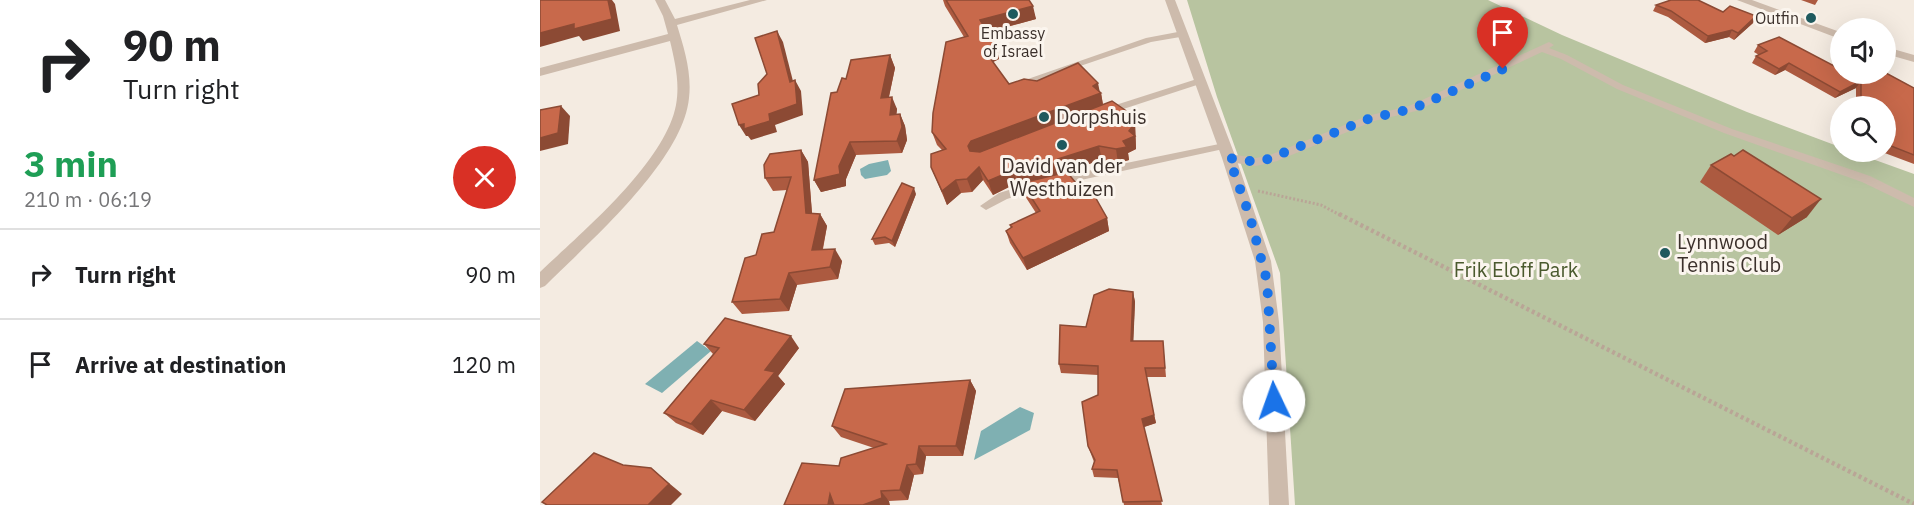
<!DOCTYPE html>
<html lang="en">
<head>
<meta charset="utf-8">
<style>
  body { margin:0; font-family:"IBM Plex Sans",sans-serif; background:#f2f2f2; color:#202124; height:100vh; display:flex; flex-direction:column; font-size:22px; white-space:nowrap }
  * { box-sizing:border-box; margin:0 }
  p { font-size:20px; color:#757577 }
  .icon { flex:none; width:33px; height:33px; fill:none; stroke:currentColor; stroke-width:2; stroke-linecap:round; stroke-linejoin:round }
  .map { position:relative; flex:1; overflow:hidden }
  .panel { display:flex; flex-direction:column; background:#fff; width:540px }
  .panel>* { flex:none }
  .top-card { background:#fff; color:#202124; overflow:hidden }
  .controls { position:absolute; left:1290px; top:18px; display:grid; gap:12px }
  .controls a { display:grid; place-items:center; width:66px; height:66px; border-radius:50%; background:#fff; box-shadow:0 6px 24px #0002; font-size:30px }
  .pin { position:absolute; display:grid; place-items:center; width:51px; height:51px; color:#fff; margin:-62px -26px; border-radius:50% 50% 50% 0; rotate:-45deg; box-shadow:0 0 6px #0007 }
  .pin .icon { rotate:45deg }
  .me { position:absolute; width:66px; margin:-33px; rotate:357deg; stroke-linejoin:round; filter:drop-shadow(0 0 4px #0008) }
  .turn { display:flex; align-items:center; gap:21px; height:126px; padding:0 24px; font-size:27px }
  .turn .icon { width:78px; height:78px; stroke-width:2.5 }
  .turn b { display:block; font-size:42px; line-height:51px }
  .round { display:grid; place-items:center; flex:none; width:63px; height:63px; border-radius:32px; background:#f2f2f2 }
  .head { display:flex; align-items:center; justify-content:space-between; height:102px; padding:0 24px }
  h1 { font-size:36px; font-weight:700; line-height:45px; color:#1e9e55 }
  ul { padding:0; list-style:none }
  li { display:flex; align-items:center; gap:18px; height:90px; padding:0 24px; border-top:2px solid #e0e0e0 }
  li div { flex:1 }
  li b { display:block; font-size:22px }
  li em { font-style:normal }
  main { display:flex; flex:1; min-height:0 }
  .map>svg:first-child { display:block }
  .green { fill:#b8c4a0 }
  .water { fill:#7fb0b2 }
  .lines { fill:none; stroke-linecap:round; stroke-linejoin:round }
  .path-far1 { stroke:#b9a596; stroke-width:3; stroke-dasharray:2 2; stroke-linecap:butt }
  .path { stroke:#b9a596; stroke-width:4.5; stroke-dasharray:3 3; stroke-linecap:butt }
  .lane { fill:#cdbbac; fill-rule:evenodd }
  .street { fill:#cdbbac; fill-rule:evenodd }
  .wall { fill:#ac5a40 }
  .shaded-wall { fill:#8c4a34 }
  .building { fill:#c8694b; stroke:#8c4a34; stroke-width:1.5 }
  .route { stroke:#1a73e8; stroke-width:10; stroke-dasharray:0 18 }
  .poi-dot { fill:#1f5a5e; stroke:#fbf5ee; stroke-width:2 }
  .labels { text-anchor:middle; stroke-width:6; stroke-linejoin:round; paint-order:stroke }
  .far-poi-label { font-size:16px; fill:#3b302b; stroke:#fbf5ee; text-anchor:end }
  .poi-label { font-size:20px; fill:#3b302b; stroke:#fbf5ee; text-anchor:start }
  .park-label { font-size:20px; fill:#4a5a2e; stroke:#fbf5ee }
</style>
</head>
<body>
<main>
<section class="panel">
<div class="top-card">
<div class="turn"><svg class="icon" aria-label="right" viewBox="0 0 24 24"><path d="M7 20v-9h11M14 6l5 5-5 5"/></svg><div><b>90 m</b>Turn right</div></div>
</div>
<div class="head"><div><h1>3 min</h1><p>210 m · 06:19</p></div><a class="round" style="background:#d93025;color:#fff"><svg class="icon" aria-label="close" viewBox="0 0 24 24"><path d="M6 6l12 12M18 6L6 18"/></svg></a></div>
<ul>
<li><svg class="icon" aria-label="right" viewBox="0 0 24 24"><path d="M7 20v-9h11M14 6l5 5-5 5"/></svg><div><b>Turn right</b></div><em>90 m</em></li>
<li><svg class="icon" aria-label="arrive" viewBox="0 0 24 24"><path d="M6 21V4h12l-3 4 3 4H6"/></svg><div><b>Arrive at destination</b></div><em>120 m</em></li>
</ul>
</section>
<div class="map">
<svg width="1374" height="505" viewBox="0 0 1374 505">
  <rect width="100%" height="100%" fill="#f4ebe1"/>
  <polygon class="green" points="647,0 948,0 1022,35 1207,112 1300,147 1300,152 1313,152 1374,174 1374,505 755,505 740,273 677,97"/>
  <g class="water">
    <polygon points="348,160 351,171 347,175 325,179 321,175 320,169 329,164"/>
    <polygon points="157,341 171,351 122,393 105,384"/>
    <polygon points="480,407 494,413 490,430 434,460 441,431"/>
  </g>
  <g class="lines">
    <polyline class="path-far1" points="718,191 781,205 802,216"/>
    <polyline class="path" points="799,214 1374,504"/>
    <g class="lane">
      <polygon points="643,31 647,34 646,36 611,42 493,82 487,82 485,80 606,38"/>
      <polygon points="1009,42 1014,45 1009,48 1027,55 1083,85 1192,129 1330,176 1374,198 1374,207 1322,182 1184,133 1077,89 1021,59 1002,52 876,111 834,121 737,161 716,166 689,162 684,158 689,154 716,158 730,155 827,116 869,106"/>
      <polygon points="660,78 663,79 663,83 568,114 560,114 559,112 560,110"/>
      <polygon points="684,143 688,144 689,146 688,148 518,185 512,181 518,177"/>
      <polygon points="498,181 502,182 504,185 502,188 467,199 446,210 440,206 459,193"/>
    </g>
    <g class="street">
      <path d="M115 0H125L135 19 210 0H227L137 25C144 48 152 73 149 98 143 161 49 242 5 286L0 288V272C42 232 125 163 136 105 140 83 135 62 130 41L0 76V68L128 34 123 16Z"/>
      <polygon points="625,0 635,0 696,158 731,261 739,322 749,505 729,505 723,322 715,261 682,158"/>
      <polygon points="1197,0 1212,0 1300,32 1300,39"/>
      <polygon points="1346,47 1374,55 1374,62 1346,54"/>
    </g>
  </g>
  <g class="wall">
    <polygon points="403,0 489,0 496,19 448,32 459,59 453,62 469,84 559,91 561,93 563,104 595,123 596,149 588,153 589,160 578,163 562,160 522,172 548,198 567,218 569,231 487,270 470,243 466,231 471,228 470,225 496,213 485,196 482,184 479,185 477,183 453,195 443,180 432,192 421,193 407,205 391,167 402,150 397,145 392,132 424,37 405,6"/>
    <polygon points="1261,0 1278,0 1275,5"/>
    <polygon points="1116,5 1183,12 1213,23 1194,40 1189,37 1165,43 1128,17 1113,11"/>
    <polygon points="1218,45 1292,65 1297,57 1374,88 1374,164 1342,152 1346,152 1346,106 1316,106 1316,88 1295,98 1245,70 1235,75 1212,63 1216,56 1219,55 1214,52"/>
    <polygon points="350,55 355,68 349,97 357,109 356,115 360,114 365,126 367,140 362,153 316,155 306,179 306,186 281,192 274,180 297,92"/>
    <polygon points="261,150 268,162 272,214 280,214 287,226 283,249 302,261 298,279 257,285 249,311 202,314 192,302 216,255 234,232 247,190 233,191 225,178"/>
    <polygon points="1194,156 1267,217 1238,235 1160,182 1171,165"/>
    <polygon points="376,194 355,247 349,243 335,245 332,239"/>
    <polygon points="593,292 595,302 593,341 623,341 626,377 606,377 616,423 604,427 622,505 584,505 578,478 554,477 552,469 554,462 548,446 558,395 558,375 521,373 519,364 546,327"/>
    <polygon points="164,344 259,348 238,376 245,384 215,421 182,411 163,435 136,423 124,413 173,354"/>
    <polygon points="430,380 436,391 423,456 386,456 383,474 374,475 368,500 349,501 299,466 334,448 301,437 292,426"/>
  </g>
  <g class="shaded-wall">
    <polygon points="68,0 72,0 75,4 80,31 43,41 39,36 0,47 0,33"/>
    <polygon points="493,6 496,19 444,33 440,20"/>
    <polygon points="1216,16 1213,23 1194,40 1198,33"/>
    <polygon points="1192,30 1189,37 1165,43 1168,36"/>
    <polygon points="237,31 243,42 256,93 250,82"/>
    <polygon points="456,46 459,59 449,64 445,51"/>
    <polygon points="350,55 355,68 346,110 341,98"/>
    <polygon points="1249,63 1245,70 1235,75 1239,69"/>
    <polygon points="255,80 261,91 263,115 235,125 237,132 211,140 208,136 206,136 199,125 229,114"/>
    <polygon points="1321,81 1316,88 1295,98 1300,92"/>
    <polygon points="558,83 560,93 561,93 563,106 433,159 428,146 431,141"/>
    <polygon points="352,97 357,109 355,128 350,115"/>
    <polygon points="21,106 30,116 28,144 0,151 0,138"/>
    <polygon points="360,114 365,126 367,140 362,153 357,141"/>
    <polygon points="595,123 596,149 588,153 589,160 578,163 576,149 583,141"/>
    <polygon points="310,142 316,155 306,179 306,186 281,192 274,180 299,166"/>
    <polygon points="559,146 562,160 522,172 522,174 479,185 475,172"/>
    <polygon points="261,150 268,162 273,226 266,213"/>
    <polygon points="439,167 443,180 432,192 427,179"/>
    <polygon points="474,170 477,183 453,195 448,181"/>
    <polygon points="416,180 421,193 407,205 402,191"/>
    <polygon points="374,188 376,194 355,247 352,241"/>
    <polygon points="1281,199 1267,217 1238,235 1252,218"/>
    <polygon points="280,214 287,226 280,262 272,250"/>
    <polygon points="567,218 569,231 487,270 483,258"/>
    <polygon points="295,249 302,261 298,279 290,267"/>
    <polygon points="249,273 257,285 249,311 240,299"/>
    <polygon points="593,292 595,302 593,351 591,341"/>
    <polygon points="251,336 259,348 238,376 245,384 215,421 204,410 225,370"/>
    <polygon points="430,380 436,391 423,456 416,446"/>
    <polygon points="171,400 182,411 163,435 151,424"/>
    <polygon points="614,415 616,423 604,427 602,419"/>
    <polygon points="379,446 386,456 383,474 376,464"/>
    <polygon points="367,465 374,475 368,500 360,490"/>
    <polygon points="111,468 142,494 131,505 108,505"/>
    <polygon points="341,491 349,501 350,505 323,505"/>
    <polygon points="290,494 299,505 288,505"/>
  </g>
  <g class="building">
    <polygon points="0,0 68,0 72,19 34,29 34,24 0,33"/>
    <polygon points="406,0 489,0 493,6 440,20 456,46 445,51 469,84 484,79 497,81 538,63 558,83 553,86 561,93 431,141 428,146 430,151 440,152 572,101 585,110 595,123 589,131 595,136 583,141 587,147 576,149 559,146 518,159 519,161 475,172 474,170 448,181 439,167 427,179 416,180 402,191 391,167 391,154 406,149 392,132 393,113 406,42 428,36"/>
    <polygon points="1131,0 1158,0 1183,12 1190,6 1216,16 1198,33 1192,30 1168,36 1131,11 1116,5"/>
    <polygon points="237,31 250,82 255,80 257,104 229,114 230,121 204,129 204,124 199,125 192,104 219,95 218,84 227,74 215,38"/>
    <polygon points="1239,37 1294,66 1297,57 1300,58 1300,74 1346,73 1374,88 1374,155 1346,144 1346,106 1325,106 1321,105 1321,81 1300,92 1249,63 1239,69 1216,56 1227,51 1218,45"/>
    <polygon points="350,55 341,98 352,97 350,115 360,114 362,127 357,141 310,142 299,166 300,174 274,180 291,93 297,92 302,78 306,79 311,60"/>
    <polygon points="21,106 18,133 0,138 0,110"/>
    <polygon points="261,150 266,213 280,214 272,250 295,249 290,267 249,273 240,299 192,302 205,258 216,255 222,234 234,232 251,177 225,178 224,165 230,154"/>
    <polygon points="1203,150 1281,199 1252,218 1171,165 1191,154 1194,156"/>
    <polygon points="527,172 548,198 554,195 567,218 483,258 466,231 472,227 470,225 500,211 482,183"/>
    <polygon points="362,183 374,188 352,241 345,237 332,239"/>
    <polygon points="569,289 593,292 591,341 623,341 625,368 605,368 614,415 602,419 622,501 583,502 577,470 552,469 555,460 548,446 542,402 558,395 558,366 519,364 520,325 546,327 554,295"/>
    <polygon points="185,318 251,336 225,370 235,372 204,410 171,400 151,424 124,413 179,348 164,344"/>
    <polygon points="430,380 416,446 379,446 376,464 367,465 360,490 341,491 342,498 323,505 294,505 290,494 288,505 244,505 262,463 299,466 301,458 346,444 292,426 305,389"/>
    <polygon points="54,453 83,465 111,468 129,484 108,505 7,505 2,502"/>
  </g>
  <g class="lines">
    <polyline class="route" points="734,401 727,281 710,217 689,158 716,162 728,159 831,118 872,109 963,69"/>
  </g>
  <g class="poi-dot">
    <circle cx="473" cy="14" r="6"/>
    <circle cx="1271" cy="18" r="6"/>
    <circle cx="504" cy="117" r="6"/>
    <circle cx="522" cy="145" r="6"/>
    <circle cx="1125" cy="253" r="6"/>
  </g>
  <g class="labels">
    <g class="far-poi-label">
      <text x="1259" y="24">Outfin</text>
      <text x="473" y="39" text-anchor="middle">Embassy<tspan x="473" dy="18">of Israel</tspan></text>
    </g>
    <g class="poi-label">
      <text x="516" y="124">Dorpshuis</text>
      <text x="522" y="173" text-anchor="middle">David van der<tspan x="522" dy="23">Westhuizen</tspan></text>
      <text x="1137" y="249">Lynnwood<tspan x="1137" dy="23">Tennis Club</tspan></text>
    </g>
    <g class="park-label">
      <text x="976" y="277">Frik Eloff Park</text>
    </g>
  </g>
</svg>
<div class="controls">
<a><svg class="icon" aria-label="sound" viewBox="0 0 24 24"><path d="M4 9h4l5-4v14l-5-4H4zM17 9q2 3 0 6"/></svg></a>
<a><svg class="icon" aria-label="search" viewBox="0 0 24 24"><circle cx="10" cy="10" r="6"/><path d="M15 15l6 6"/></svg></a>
</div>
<div class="pin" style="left:963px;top:69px;background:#d93025"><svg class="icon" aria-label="arrive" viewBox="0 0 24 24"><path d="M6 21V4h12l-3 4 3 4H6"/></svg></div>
<svg class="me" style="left:734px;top:401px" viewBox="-20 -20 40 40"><circle r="19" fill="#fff"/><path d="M0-13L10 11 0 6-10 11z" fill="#1a73e8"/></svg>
</div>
</main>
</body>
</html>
